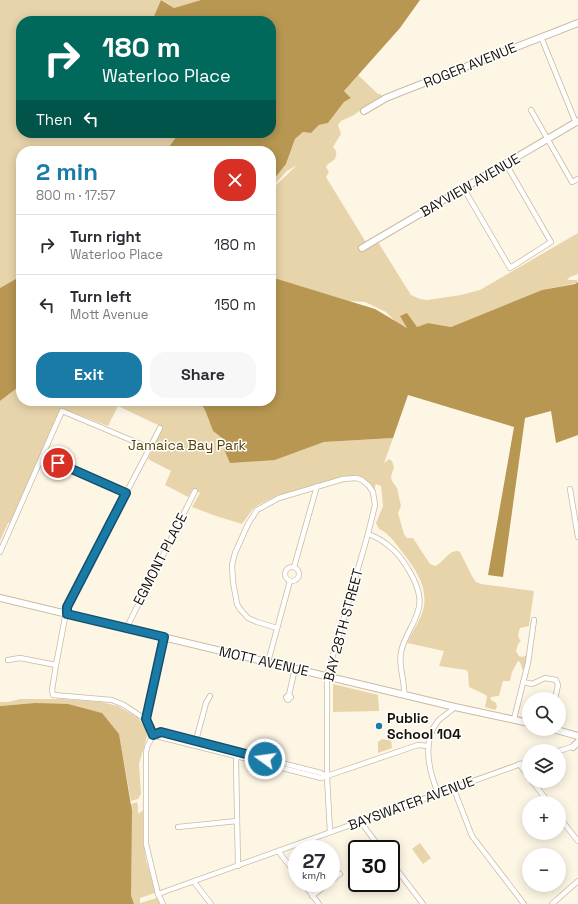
<!DOCTYPE html>
<html lang="en">
<head>
<meta charset="utf-8">
<style>
  body { margin:0; font-family:"Space Grotesk",sans-serif; background:#f7f7f7; color:#2b2b33; height:100vh; display:flex; flex-direction:column; font-size:15px; white-space:nowrap }
  * { box-sizing:border-box; margin:0 }
  p { font-size:13px; color:#7c7c81 }
  .icon { flex:none; width:22px; height:22px; fill:none; stroke:currentColor; stroke-width:2; stroke-linecap:round; stroke-linejoin:round }
  .map { position:relative; flex:1; overflow:hidden }
  .details { position:absolute; left:16px; top:146px; width:260px; height:260px; display:flex; flex-direction:column; background:#fff; border-radius:16px; box-shadow:0 2px 10px #0003 }
  .details>* { flex:none }
  .hud { position:absolute; left:16px; top:16px; width:260px; height:122px; border-radius:16px; box-shadow:0 2px 10px #0003; background:#00695c; color:#fff; overflow:hidden }
  .controls { position:absolute; left:522px; top:692px; display:grid; gap:8px }
  .controls a { display:grid; place-items:center; width:44px; height:44px; border-radius:50%; background:#fff; box-shadow:0 2px 10px #0003; font-size:20px }
  .speed { position:absolute; left:288px; top:840px; display:flex; gap:8px; font-size:20px; font-weight:700; text-align:center }
  .speed>* { display:grid; place-content:center; width:52px; height:52px; border-radius:50%; background:#fff; box-shadow:0 2px 10px #0003; line-height:1 }
  .speed small { font-size:10px; font-weight:400 }
  .speed .limit { border:2px solid #111; border-radius:6px; background:#fff; color:#111 }
  .pin { position:absolute; display:grid; place-items:center; width:34px; height:34px; color:#fff; margin:-17px; border:2px solid #fff; border-radius:50%; box-shadow:0 1px 4px #0007 }
  .me { position:absolute; width:44px; margin:-22px; rotate:284deg; stroke-linejoin:round; filter:drop-shadow(0 0 3px #0008) }
  .turn { display:flex; align-items:center; gap:14px; height:84px; padding:0 20px; font-size:18px }
  .turn .icon { width:52px; height:52px; stroke-width:2.5 }
  .turn b { display:block; font-size:28px; line-height:34px }
  .then { display:flex; align-items:center; height:38px; padding:0 20px; background:#0003; gap:8px; font-size:15px }
  .round { display:grid; place-items:center; flex:none; width:42px; height:42px; border-radius:16px; background:#f7f7f7 }
  .summary { display:flex; align-items:center; justify-content:space-between; height:68px; padding:0 20px }
  h1 { font-size:24px; font-weight:600; line-height:30px; color:#1a7ba7 }
  .action { display:flex; gap:8px; margin-top:auto; padding:8px 20px }
  .action a { flex:1; height:46px; border-radius:16px; background:#1a7ba7; color:#fff; font-size:16px; font-weight:600; line-height:46px; text-align:center }
  .action a+a { background:#f7f7f7; color:#2b2b33 }
  ul { padding:0; list-style:none }
  li { display:flex; align-items:center; gap:12px; height:60px; padding:0 20px; border-top:1px solid #e1e1e2 }
  li div { flex:1 }
  li b { display:block; font-size:15px }
  li em { font-style:normal }
  .map>svg:first-child { display:block }
  .green { fill:#e8d4ab }
  .water { fill:#b79752 }
  .lines { fill:none; stroke-linecap:round; stroke-linejoin:round }
  .street-casing { stroke:#c8bba1; stroke-width:6 }
  .secondary-casing { stroke:#c8bba1; stroke-width:8 }
  .street { stroke:#fff; stroke-width:4.5 }
  .secondary { stroke:#fff; stroke-width:6 }
  .route-casing { stroke:#11506d; stroke-width:10 }
  .route { stroke:#1a7ba7; stroke-width:7 }
  .poi-dot { fill:#1a7ba7; stroke:#fff; stroke-width:1.5 }
  .labels { text-anchor:middle; stroke-width:3; stroke-linejoin:round; paint-order:stroke }
  .street-label { font-size:14px; fill:#171309; stroke:#fff }
  .park-label { font-size:14px; fill:#553f04; stroke:#fff }
  .poi-label { font-size:14px; font-weight:bold; fill:#171309; stroke:#fff; text-anchor:start }
</style>
</head>
<body>
<div class="map">
<svg width="578" height="904" viewBox="0 0 578 904">
  <rect width="100%" height="100%" fill="#fef6e5"/>
  <g class="green">
    <polygon points="0,0 161,0 154,16 163,21 21,21 21,133 179,133 166,151 21,151 21,276 0,288"/>
    <polygon points="162,0 201,0 174,8"/>
    <path d="M358 75 378 94H380L383 97 358 112 354 115 341 121 338 125 341 134 333 147C337 151 337 154 335 159L327 165 326 167 329 172 326 177 367 244 376 239 411 295 420 299 427 300 461 295 480 290 578 233V274L570 277 567 280H577V283L542 290 451 327 428 323 417 327 408 328 396 322 386 312 365 302 348 301 271 277V190L297 165 287 171 271 188V183L286 164 295 139 303 132 311 133 319 125 328 123 344 102 351 98 344 91Z"/>
    <path d="M21 385V401H199L205 410 213 431 226 441 275 460 324 442 393 438 384 463 389 459 392 461 394 467 391 477 392 481 397 488 401 506 398 513 404 534 407 538H413L430 564 435 566C437 565 439 564 441 562 447 557 449 551 458 551L460 552 472 576 476 582 481 584 534 591 529 626 520 628C518 634 517 637 521 641L518 644 516 651 519 656 522 657 527 655 526 663 523 671 520 662 518 661 512 672 510 681H503L499 696 491 697 490 699 496 703 497 707 495 710 485 707 487 697 486 695 469 687 468 672 466 670 439 666 444 651 407 643C412 633 423 615 424 606 427 585 415 569 403 553 396 544 390 534 379 529L376 523 383 506 381 486 376 484 374 490 356 476H348L276 496 258 505 253 509 242 524 216 516 192 507 200 493 193 489 188 497 165 485 171 471 148 459 162 427 118 406 108 426 61 408 11 522 8 523 0 541V401Z"/>
    <polygon points="333,684 378,695 379,711 333,712"/>
    <polygon points="20,699 61,699 101,702 118,706 138,718 146,729 147,736 139,764 141,794 138,799 131,801 119,735 35,703 0,706 0,702 8,702"/>
    <polygon points="382,739 388,740 391,739 392,748 378,753 378,742"/>
    <polygon points="137,802 138,806 138,814 143,810 143,840 146,860 155,891 155,893 140,898 140,903 157,898 160,904 134,904 131,895 131,804"/>
    <polygon points="420,843 431,858 423,864 412,849"/>
  </g>
  <g class="water">
    <polygon points="161,0 174,8 201,0 420,0 400,28 344,91 351,98 344,102 328,123 319,125 311,133 303,132 295,139 286,164 271,183 271,151 166,151 179,133 271,133 271,21 163,21 154,16"/>
    <polygon points="21,276 21,385 0,401 0,288"/>
    <polygon points="271,277 375,309 407,328 400,316 407,313 417,327 428,323 451,327 542,290 575,284 578,282 578,435 556,443 551,411 525,418 503,577 488,575 514,427 408,395 393,438 324,442 275,460 230,463 224,449 226,441 213,431 205,410 199,401 271,401"/>
    <polygon points="35,703 68,704 102,713 119,734 132,811 131,895 134,904 0,904 0,706"/>
  </g>
  <g class="lines">
    <defs>
      <g id="street">
        <polyline points="541,37 576,123"/>
        <polyline points="531,110 572,182 578,179"/>
        <polyline points="464,189 510,268 551,242 506,164"/>
        <polyline points="160,428 67,607 56,665 52,690 53,695 112,700 124,705 145,719 153,735 160,737 236,756 321,778 418,745 428,746"/>
        <polyline points="43,456 127,493"/>
        <polyline points="570,489 578,537"/>
        <path d="M368 534C376 537 382 540 389 546 403 557 423 588 419 607 416 623 404 636 401 652 398 666 405 680 404 694"/>
        <polyline points="0,552 62,411 150,448"/>
        <circle cx="292" cy="574" r="7"/>
        <polyline points="294,567 317,486"/>
        <polyline points="277,628 257,622 248,618 240,609 237,604 233,582 232,565 235,553 248,524 257,510 279,498 343,479 356,478 362,480 369,486 373,492 375,505 368,534 327,676 327,777 330,832"/>
        <polyline points="126,629 195,491"/>
        <polyline points="8,660 20,658 56,665"/>
        <polyline points="268,662 290,581"/>
        <polyline points="523,682 532,684 545,678 556,680 558,685 555,699"/>
        <polyline points="289,695 291,697 288,700 286,697 289,695 295,668"/>
        <polyline points="145,719 164,637"/>
        <polyline points="514,719 528,663 534,620"/>
        <polyline points="153,735 161,732 321,773 327,777"/>
        <polyline points="153,735 147,747 146,753 146,844 158,894 163,904"/>
        <polyline points="195,744 206,703 210,696"/>
        <polyline points="559,751 574,746"/>
        <polyline points="237,754 236,762 238,866"/>
        <polyline points="519,764 529,777"/>
        <polyline points="532,781 549,803"/>
        <polyline points="453,787 472,836 524,904"/>
        <path d="M438 793C429 771 421 742 438 721 443 716 450 712 455 707"/>
        <polyline points="559,817 578,841"/>
        <polyline points="360,821 381,849"/>
        <polyline points="178,827 237,821"/>
        <polyline points="278,851 297,875"/>
        <polyline points="391,862 423,904"/>
        <polyline points="331,881 340,874"/>
        <polyline points="194,882 211,904"/>
        <polyline points="303,883 319,904"/>
        <polyline points="158,894 529,761"/>
        <polyline points="312,896 329,883"/>
        <polyline points="552,904 578,881"/>
      </g>
      <g id="secondary">
        <polyline points="364,111 386,98 401,92 578,23"/>
        <polyline points="362,248 578,121"/>
        <polyline points="0,598 455,707 529,723"/>
        <polyline points="553,729 578,736"/>
        <polyline points="573,747 578,742"/>
      </g>
    </defs>
    <use href="#street" class="street-casing"/>
    <use href="#secondary" class="secondary-casing"/>
    <use href="#street" class="street"/>
    <use href="#secondary" class="secondary"/>
  </g>
  <g class="lines">
    <defs>
      <polyline id="route" points="58,463 126,493 67,607 67,614 164,637 146,719 153,735 161,732 265,759"/>
    </defs>
    <use href="#route" class="route-casing"/>
    <use href="#route" class="route"/>
  </g>
  <circle class="poi-dot" cx="379" cy="726" r="4"/>
  <g class="labels">
    <g class="street-label">
      <text transform="translate(470 65) rotate(-22)" y="5">ROGER AVENUE</text>
      <text transform="translate(470 185) rotate(-30)" y="5">BAYVIEW AVENUE</text>
      <text transform="translate(160 559) rotate(-63)" y="5">EGMONT PLACE</text>
      <text transform="translate(343 625) rotate(-75)" y="5">BAY 28TH STREET</text>
      <text transform="translate(264 661) rotate(13)" y="5">MOTT AVENUE</text>
      <text transform="translate(411 803) rotate(-20)" y="5">BAYSWATER AVENUE</text>
    </g>
    <g class="park-label">
      <text x="187" y="450">Jamaica Bay Park</text>
    </g>
    <g class="poi-label">
      <text x="387" y="723">Public<tspan x="387" dy="16">School 104</tspan></text>
    </g>
  </g>
</svg>
<div class="controls">
<a><svg class="icon" aria-label="search" viewBox="0 0 24 24"><circle cx="10" cy="10" r="6"/><path d="M15 15l6 6"/></svg></a>
<a><svg class="icon" aria-label="layers" viewBox="0 0 24 24"><path d="M12 4l9 5-9 5-9-5zM3 14l9 5 9-5"/></svg></a>
<a>+</a>
<a>−</a>
</div>
<div class="speed"><div>27<small>km/h</small></div><div class="limit">30</div></div>
<div class="pin" style="left:58px;top:463px;background:#d93025"><svg class="icon" aria-label="arrive" viewBox="0 0 24 24"><path d="M6 21V4h12l-3 4 3 4H6"/></svg></div>
<svg class="me" style="left:265px;top:759px" viewBox="-20 -20 40 40"><circle r="17" fill="#1a7ba7" stroke="#fff" stroke-width="3"/><path d="M0-11L8 9 0 5-8 9z" fill="#fff"/></svg>
<div class="hud">
<div class="turn"><svg class="icon" aria-label="right" viewBox="0 0 24 24"><path d="M7 20v-9h11M14 6l5 5-5 5"/></svg><div><b>180 m</b>Waterloo Place</div></div>
<div class="then">Then<svg class="icon" aria-label="left" viewBox="0 0 24 24"><path d="M17 20v-9H6M10 6l-5 5 5 5"/></svg></div>
</div>
<section class="details">
<div class="summary"><div><h1>2 min</h1><p>800 m · 17:57</p></div><a class="round" style="background:#d93025;color:#fff"><svg class="icon" aria-label="close" viewBox="0 0 24 24"><path d="M6 6l12 12M18 6L6 18"/></svg></a></div>
<ul>
<li><svg class="icon" aria-label="right" viewBox="0 0 24 24"><path d="M7 20v-9h11M14 6l5 5-5 5"/></svg><div><b>Turn right</b><p>Waterloo Place</p></div><em>180 m</em></li>
<li><svg class="icon" aria-label="left" viewBox="0 0 24 24"><path d="M17 20v-9H6M10 6l-5 5 5 5"/></svg><div><b>Turn left</b><p>Mott Avenue</p></div><em>150 m</em></li>
</ul>
<div class="action"><a>Exit</a><a>Share</a></div>
</section>
</div>
</body>
</html>
